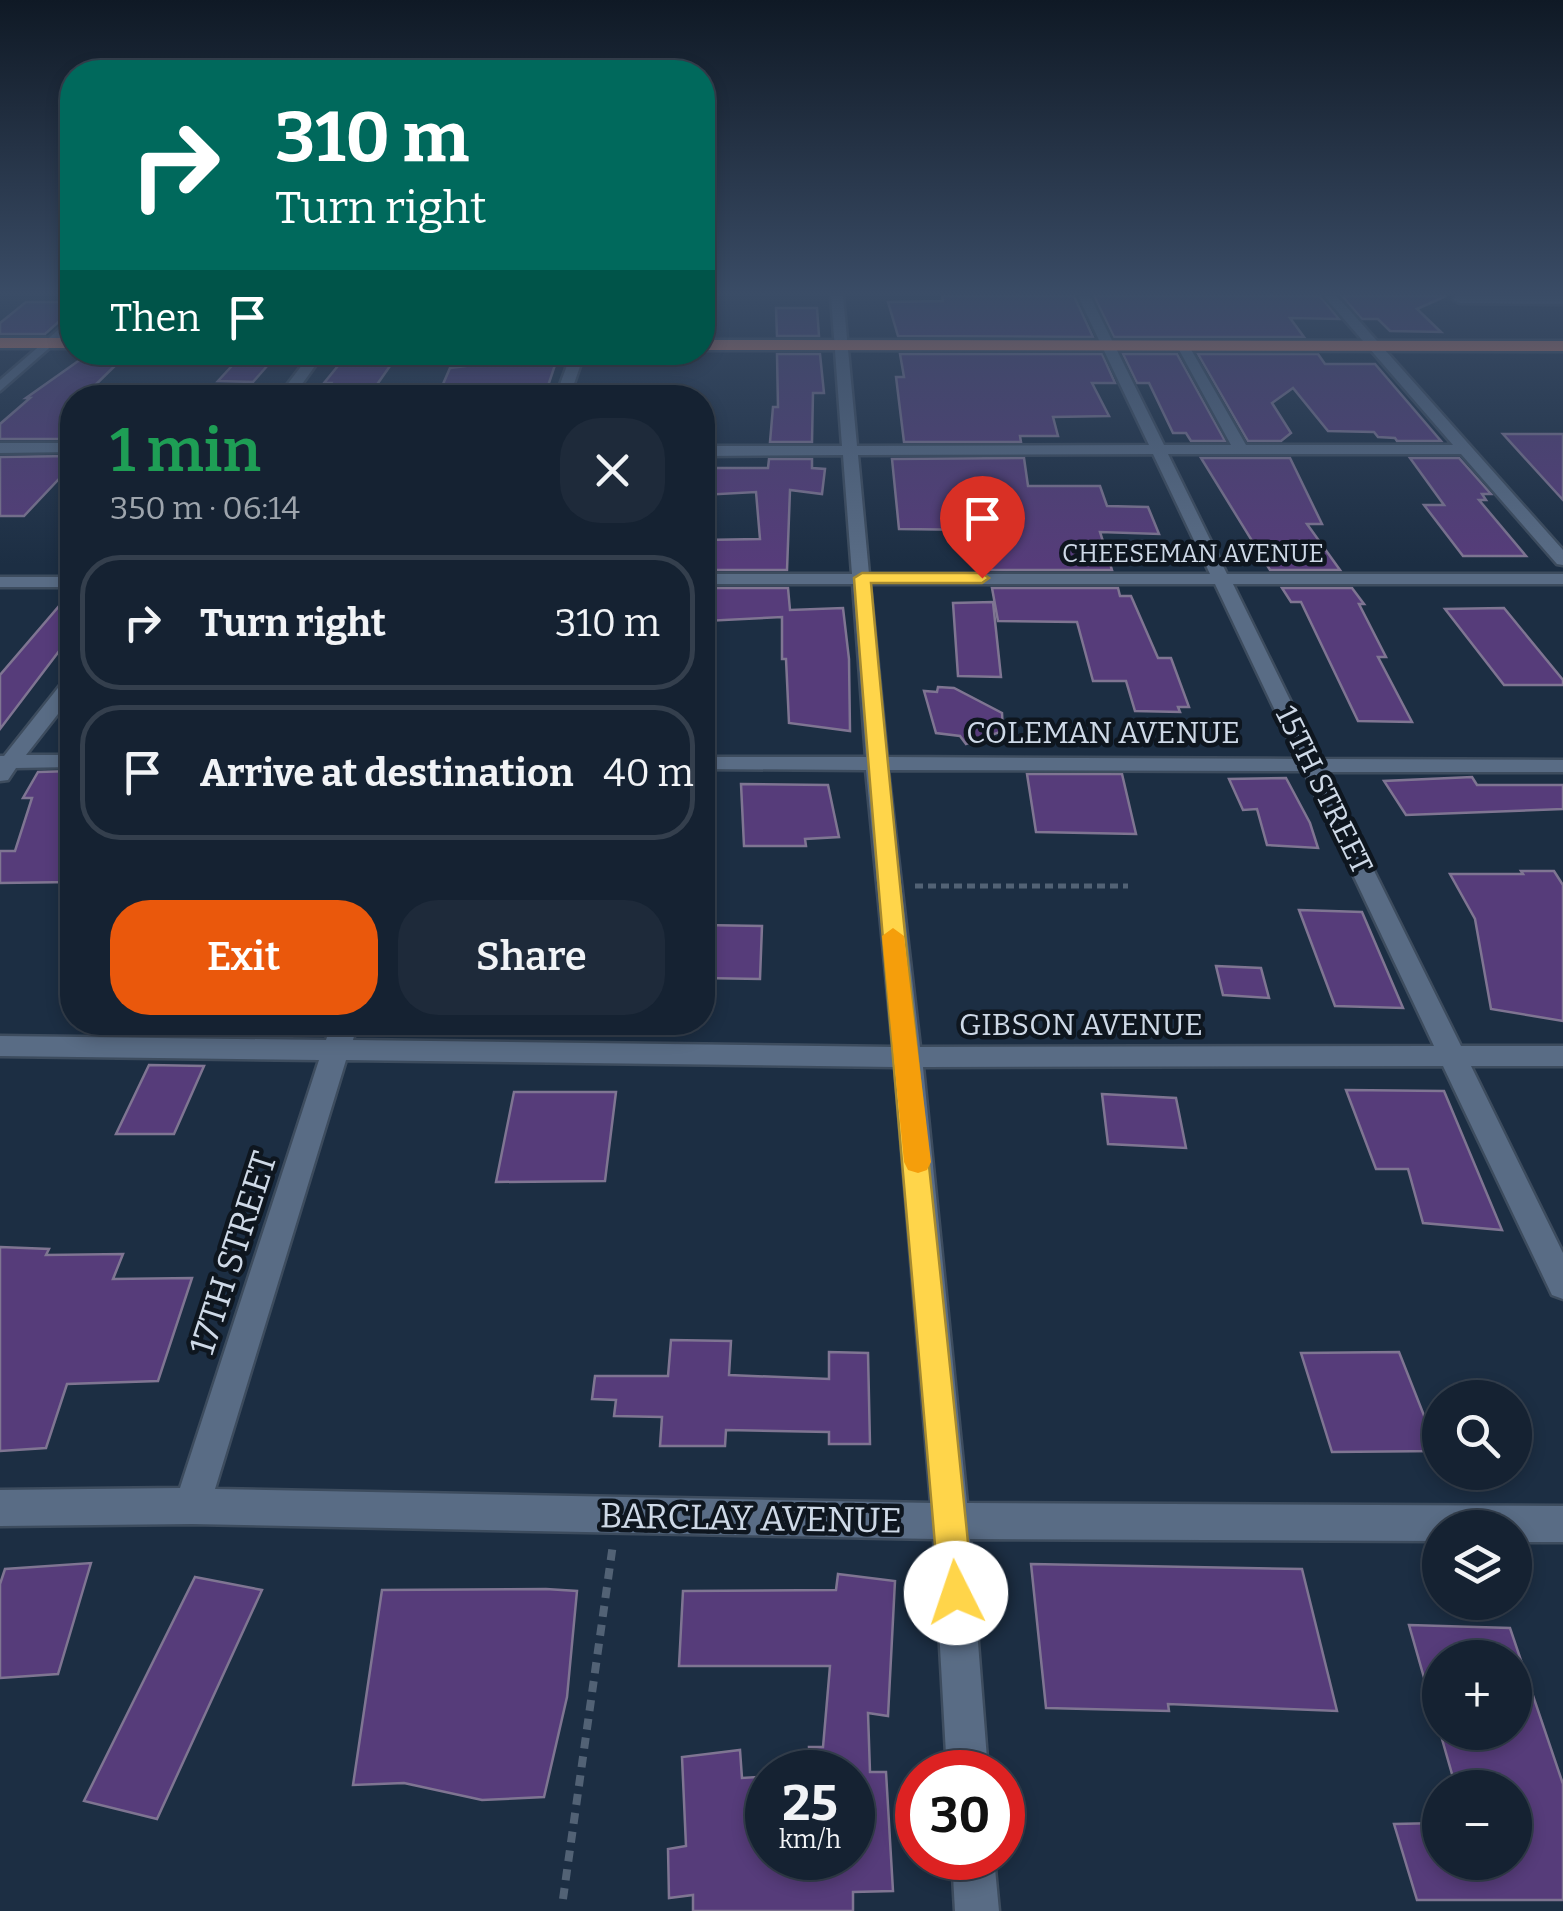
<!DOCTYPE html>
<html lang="en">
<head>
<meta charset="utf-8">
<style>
  body { margin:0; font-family:Bitter,serif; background:#1e2a3a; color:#f1f3f6; height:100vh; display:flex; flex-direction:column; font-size:38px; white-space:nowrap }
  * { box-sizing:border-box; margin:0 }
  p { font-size:32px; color:#9da4ac }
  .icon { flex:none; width:55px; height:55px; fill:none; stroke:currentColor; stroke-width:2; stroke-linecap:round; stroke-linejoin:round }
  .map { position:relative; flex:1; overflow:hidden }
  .details { position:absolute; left:60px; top:385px; width:655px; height:650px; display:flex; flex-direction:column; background:#152232; border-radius:40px; box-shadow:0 5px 15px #0003,0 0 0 2px #343f4d }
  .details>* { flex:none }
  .banner { position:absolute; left:60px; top:60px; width:655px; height:305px; border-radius:40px; box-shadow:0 5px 15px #0003,0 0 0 2px #343f4d; background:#00695c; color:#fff; overflow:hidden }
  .tools { position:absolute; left:1422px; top:1380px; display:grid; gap:20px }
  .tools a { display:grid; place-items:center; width:110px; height:110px; border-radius:50%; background:#152232; box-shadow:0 5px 15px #0003,0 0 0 2px #343f4d; font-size:50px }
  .speed { position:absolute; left:745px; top:1750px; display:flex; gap:20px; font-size:50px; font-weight:700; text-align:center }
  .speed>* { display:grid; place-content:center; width:130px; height:130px; border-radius:50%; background:#152232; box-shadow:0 5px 15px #0003,0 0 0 2px #343f4d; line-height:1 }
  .speed small { font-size:25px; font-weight:400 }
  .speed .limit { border:15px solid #d22; background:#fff; color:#111 }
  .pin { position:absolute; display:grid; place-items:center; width:85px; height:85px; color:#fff; margin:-102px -42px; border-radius:50% 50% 50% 0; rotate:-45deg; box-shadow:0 0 10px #0007 }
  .pin .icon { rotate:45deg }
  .me { position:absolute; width:110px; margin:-55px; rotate:356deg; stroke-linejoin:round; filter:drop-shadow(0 0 8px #0008) }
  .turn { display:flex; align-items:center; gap:35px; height:210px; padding:0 50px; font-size:45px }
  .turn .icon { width:130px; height:130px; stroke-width:2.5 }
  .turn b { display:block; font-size:70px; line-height:85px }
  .then { display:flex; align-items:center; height:95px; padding:0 50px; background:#0003; gap:20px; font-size:38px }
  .round { display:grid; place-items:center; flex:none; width:105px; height:105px; border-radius:40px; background:#1e2a3a }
  .head { display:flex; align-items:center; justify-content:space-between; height:170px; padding:0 50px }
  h1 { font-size:60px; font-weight:600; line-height:75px; color:#1e9e55 }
  .button { display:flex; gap:20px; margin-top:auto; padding:20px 50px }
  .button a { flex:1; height:115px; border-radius:40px; background:#ea580c; color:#fff; font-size:40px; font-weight:600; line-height:115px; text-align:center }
  .button a+a { background:#1e2a3a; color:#f1f3f6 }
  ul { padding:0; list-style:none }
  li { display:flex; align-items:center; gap:30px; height:135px; margin:0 20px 15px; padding:0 30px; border:5px solid #343f4d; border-radius:40px }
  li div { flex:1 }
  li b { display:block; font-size:38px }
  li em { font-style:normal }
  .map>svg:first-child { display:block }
  .building { fill:#563c7a; stroke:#7f7592; stroke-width:2.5 }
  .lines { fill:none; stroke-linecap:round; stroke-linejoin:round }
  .minor-casing { stroke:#3d4c5e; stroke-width:5 }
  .highway-casing { stroke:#3d4c5e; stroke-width:5 }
  .path-far1 { stroke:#526275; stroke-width:5; stroke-dasharray:8 5; stroke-linecap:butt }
  .path { stroke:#526275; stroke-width:8; stroke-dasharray:11 8; stroke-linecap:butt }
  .minor { fill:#596c85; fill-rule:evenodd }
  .highway { fill:#f58763; fill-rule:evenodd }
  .route { fill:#ffd54a; stroke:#a68a30; stroke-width:2.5 }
  .slow { fill:#f59e0b }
  .labels { text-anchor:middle; stroke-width:9; stroke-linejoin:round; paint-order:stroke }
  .far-street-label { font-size:25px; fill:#ced9e7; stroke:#0e161f }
  .street-label { font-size:30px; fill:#ced9e7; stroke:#0e161f }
  .near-street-label { font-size:35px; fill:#ced9e7; stroke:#0e161f }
</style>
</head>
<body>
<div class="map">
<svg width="1563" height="1911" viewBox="0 0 1563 1911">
  <rect width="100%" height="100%" fill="#1c2e43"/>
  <g class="building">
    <polygon points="942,296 1074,296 1093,337 898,336 888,302 943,301"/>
    <polygon points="1094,296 1320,296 1339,319 1290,318 1304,337 1114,337"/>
    <polygon points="1342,296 1446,296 1417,309 1441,332 1390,331 1378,319 1362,319"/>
    <polygon points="26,302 72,302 72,310 45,334 0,334 0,323"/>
    <polygon points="776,308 817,308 819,336 777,336"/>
    <polygon points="91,352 127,354 82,398 72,398 72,439 0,439 0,424 30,398 26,398"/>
    <polygon points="777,354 820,354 824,393 813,393 812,442 770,442 773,407 778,407"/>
    <polygon points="900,354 1102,354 1115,383 1092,383 1109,416 1053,417 1058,436 1020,436 1021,442 904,442 896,377 904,377"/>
    <polygon points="1123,354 1177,354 1225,441 1191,441 1186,433 1173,433 1149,383 1137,383"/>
    <polygon points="1198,354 1318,354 1325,364 1375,364 1441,441 1397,441 1395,438 1378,437 1374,432 1328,431 1293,388 1272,403 1291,433 1281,441 1248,441"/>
    <polygon points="241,356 275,357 253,382 218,381"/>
    <polygon points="346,356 397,356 369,396 322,395 331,383 324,383"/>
    <polygon points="497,362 556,362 544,398 437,398 450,368"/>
    <polygon points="1503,434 1563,434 1563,500"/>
    <polygon points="72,456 72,465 24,516 0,516 0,457"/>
    <polygon points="1024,458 1028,486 1100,486 1107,506 1148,507 1159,534 1100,532 1112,570 990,570 979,530 899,529 892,459"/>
    <polygon points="1201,458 1290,458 1322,524 1307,524 1340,570 1270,570"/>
    <polygon points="1410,458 1459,458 1491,494 1482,494 1486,500 1479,500 1526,556 1463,556 1424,505 1444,505"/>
    <polygon points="769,459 812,459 812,468 825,469 822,494 790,490 787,570 702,570 702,540 760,539 756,492 702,495 702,468 768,468"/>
    <polygon points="702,588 788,588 790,610 843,608 849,659 850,731 789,723 786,659 782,659 782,617 705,621"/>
    <polygon points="992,588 1118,588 1120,596 1131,596 1158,658 1171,658 1189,707 1178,707 1180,712 1135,711 1126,681 1093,681 1077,622 998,621"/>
    <polygon points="1282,588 1352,588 1364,604 1359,604 1386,657 1378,657 1412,722 1358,721 1301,602 1291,602"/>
    <polygon points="72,591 72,634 0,729 0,675"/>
    <polygon points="993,602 1001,677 958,676 953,603"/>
    <polygon points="1504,608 1563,680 1563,685 1504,685 1445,609"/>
    <polygon points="938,687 954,688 1002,713 1003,731 966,744 960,736 936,733 924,691 937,692"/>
    <polygon points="72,771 72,882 0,883 0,851 15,851 32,798 23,798 38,772"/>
    <polygon points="1027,774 1122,774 1136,834 1036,832"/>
    <polygon points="1472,777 1477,785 1563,785 1563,809 1406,815 1384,781"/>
    <polygon points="1286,778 1310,823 1318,848 1267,845 1257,809 1243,810 1229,779"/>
    <polygon points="741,784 828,785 839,837 805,839 806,846 744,846"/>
    <polygon points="1521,871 1554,871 1563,885 1563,1021 1491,1009 1475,919 1450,874 1523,874"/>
    <polygon points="1299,910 1362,912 1403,1008 1335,1006"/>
    <polygon points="702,925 762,926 760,979 702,978"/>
    <polygon points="1216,966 1261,968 1269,998 1223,995"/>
    <polygon points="149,1065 204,1066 174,1134 116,1134"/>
    <polygon points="1346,1090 1444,1091 1502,1230 1423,1223 1408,1169 1376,1169"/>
    <polygon points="514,1092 616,1092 605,1181 496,1182"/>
    <polygon points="1102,1094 1176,1098 1186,1148 1108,1144"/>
    <polygon points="0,1247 49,1249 46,1255 123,1254 113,1279 192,1278 158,1381 67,1384 46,1448 0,1451"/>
    <polygon points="671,1340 731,1341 729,1375 829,1379 829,1352 868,1353 870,1444 829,1444 829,1432 726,1430 725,1446 660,1446 662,1417 614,1416 616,1400 592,1399 595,1376 668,1376"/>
    <polygon points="1399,1352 1438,1451 1332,1452 1301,1353"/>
    <polygon points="91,1563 58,1674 0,1678 0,1584 5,1569"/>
    <polygon points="1031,1564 1302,1569 1337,1711 1168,1704 1169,1711 1046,1708"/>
    <polygon points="838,1574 895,1581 888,1716 868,1713 870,1772 886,1772 893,1891 853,1892 853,1911 693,1911 693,1895 669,1898 668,1849 686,1846 682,1757 740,1750 742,1778 757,1777 763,1858 852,1858 852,1773 860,1772 810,1772 809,1747 823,1747 830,1666 679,1666 683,1591 836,1590"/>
    <polygon points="195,1577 262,1590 157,1819 84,1801"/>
    <polygon points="546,1589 577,1591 567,1697 544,1797 482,1800 404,1783 353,1785 382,1590"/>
    <polygon points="1409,1625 1510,1628 1563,1784 1563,1900 1417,1900 1394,1824 1440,1823 1440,1862 1515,1862 1515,1788 1456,1788 1440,1732 1515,1732 1515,1658 1440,1658 1440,1708 1433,1709"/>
  </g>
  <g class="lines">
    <defs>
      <g id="minor">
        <path d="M831 296H843L857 446 1149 445 1078 296H1090L1164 445H1231L1177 346 1183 342 1189 346 1246 445H1453L1324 296H1337L1563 550V565L1557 564 1461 454H1168L1227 574H1563V584H1233L1319 759 1563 760V772H1325L1461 1046H1563V1066H1471L1563 1253V1299L1552 1295 1443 1066 923 1067 967 1503 1563 1506V1542H1515V1528H1440V1541L970 1539 988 1772H947L934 1539 192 1524 0 1526V1490L180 1488 319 1060 0 1056V1036L326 1040 332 1022H358L353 1040 893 1047 866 770 702 769V757H866L853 584H702V574H852L843 455 702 456V446H842ZM1153 454 1210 574H869L858 455ZM870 584H1215L1298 759 887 757ZM888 770 1304 771 1434 1046 920 1047ZM346 1060 895 1067 931 1503 215 1489Z"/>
        <polygon points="1456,296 1563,296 1563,304 1459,303 1453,299"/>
        <polygon points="72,318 72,328 0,391 0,380"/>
        <polygon points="312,352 325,352 292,398 277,398"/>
        <polygon points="572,352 585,352 569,398 555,398"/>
        <polygon points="0,443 72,443 72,452 0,453"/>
        <rect x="0" y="577" width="72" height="10"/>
        <polygon points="72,677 72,696 26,755 72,755 72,767 16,768 8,780 0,781 0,756 4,756 65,679"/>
        <polygon points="952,1858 994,1858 999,1911 955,1911"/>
      </g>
      <g id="highway">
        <rect x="0" y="338" width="72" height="10"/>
        <polygon points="702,340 1563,341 1563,351 702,350"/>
      </g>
    </defs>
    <use href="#minor" class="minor-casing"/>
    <use href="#highway" class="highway-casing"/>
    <polyline class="path-far1" points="915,886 1128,886"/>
    <polyline class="path" points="563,1899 613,1544"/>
    <use href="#minor" class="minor"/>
    <use href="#highway" class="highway"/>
  </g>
  <linearGradient id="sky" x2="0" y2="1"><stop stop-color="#0f1925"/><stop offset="0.52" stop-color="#3a4c66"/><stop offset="1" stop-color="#3a4c66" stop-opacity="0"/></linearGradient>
  <rect width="1563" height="564" fill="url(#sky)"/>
  <path class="route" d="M862 573H982L989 578 982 583H871C901 920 940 1256 973 1593L968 1605 956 1610 944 1605 939 1593C911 1254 879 917 854 578Z"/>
  <polygon class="slow" points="893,928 904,936 931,1162 927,1170 918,1173 908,1170 904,1162 882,936"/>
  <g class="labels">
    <g class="far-street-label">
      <text x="1193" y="562">CHEESEMAN AVENUE</text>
    </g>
    <g class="street-label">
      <text x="1103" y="743">COLEMAN AVENUE</text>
      <text transform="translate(1324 790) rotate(64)" y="10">15TH STREET</text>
      <text x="1081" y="1035">GIBSON AVENUE</text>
    </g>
    <g class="near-street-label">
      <text transform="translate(233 1253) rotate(-72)" y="12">17TH STREET</text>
      <text transform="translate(751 1518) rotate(1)" y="12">BARCLAY AVENUE</text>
    </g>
  </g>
</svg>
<div class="tools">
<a><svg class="icon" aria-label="search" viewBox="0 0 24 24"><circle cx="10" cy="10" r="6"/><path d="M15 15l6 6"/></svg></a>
<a><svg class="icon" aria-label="layers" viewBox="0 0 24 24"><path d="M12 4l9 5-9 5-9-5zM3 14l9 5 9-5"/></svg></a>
<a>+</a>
<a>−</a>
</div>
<div class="speed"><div>25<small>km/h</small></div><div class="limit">30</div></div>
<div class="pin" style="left:982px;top:578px;background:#d93025"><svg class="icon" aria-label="arrive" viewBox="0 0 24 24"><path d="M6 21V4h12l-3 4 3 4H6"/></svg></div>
<svg class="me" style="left:956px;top:1593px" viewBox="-20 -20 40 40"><circle r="19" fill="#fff"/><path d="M0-13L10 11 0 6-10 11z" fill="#ffd54a"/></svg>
<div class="banner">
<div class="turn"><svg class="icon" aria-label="right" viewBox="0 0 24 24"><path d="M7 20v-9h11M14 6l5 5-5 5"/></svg><div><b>310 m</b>Turn right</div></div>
<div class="then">Then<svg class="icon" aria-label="arrive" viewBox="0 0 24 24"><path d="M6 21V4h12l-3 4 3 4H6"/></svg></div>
</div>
<section class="details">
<div class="head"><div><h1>1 min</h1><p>350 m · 06:14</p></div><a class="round"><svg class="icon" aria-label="close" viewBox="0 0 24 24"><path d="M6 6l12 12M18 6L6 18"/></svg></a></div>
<ul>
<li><svg class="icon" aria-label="right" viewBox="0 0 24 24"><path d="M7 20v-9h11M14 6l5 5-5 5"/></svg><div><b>Turn right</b></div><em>310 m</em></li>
<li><svg class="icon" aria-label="arrive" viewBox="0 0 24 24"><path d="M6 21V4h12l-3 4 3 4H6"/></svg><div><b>Arrive at destination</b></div><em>40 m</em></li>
</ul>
<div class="button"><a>Exit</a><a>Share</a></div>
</section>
</div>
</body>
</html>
